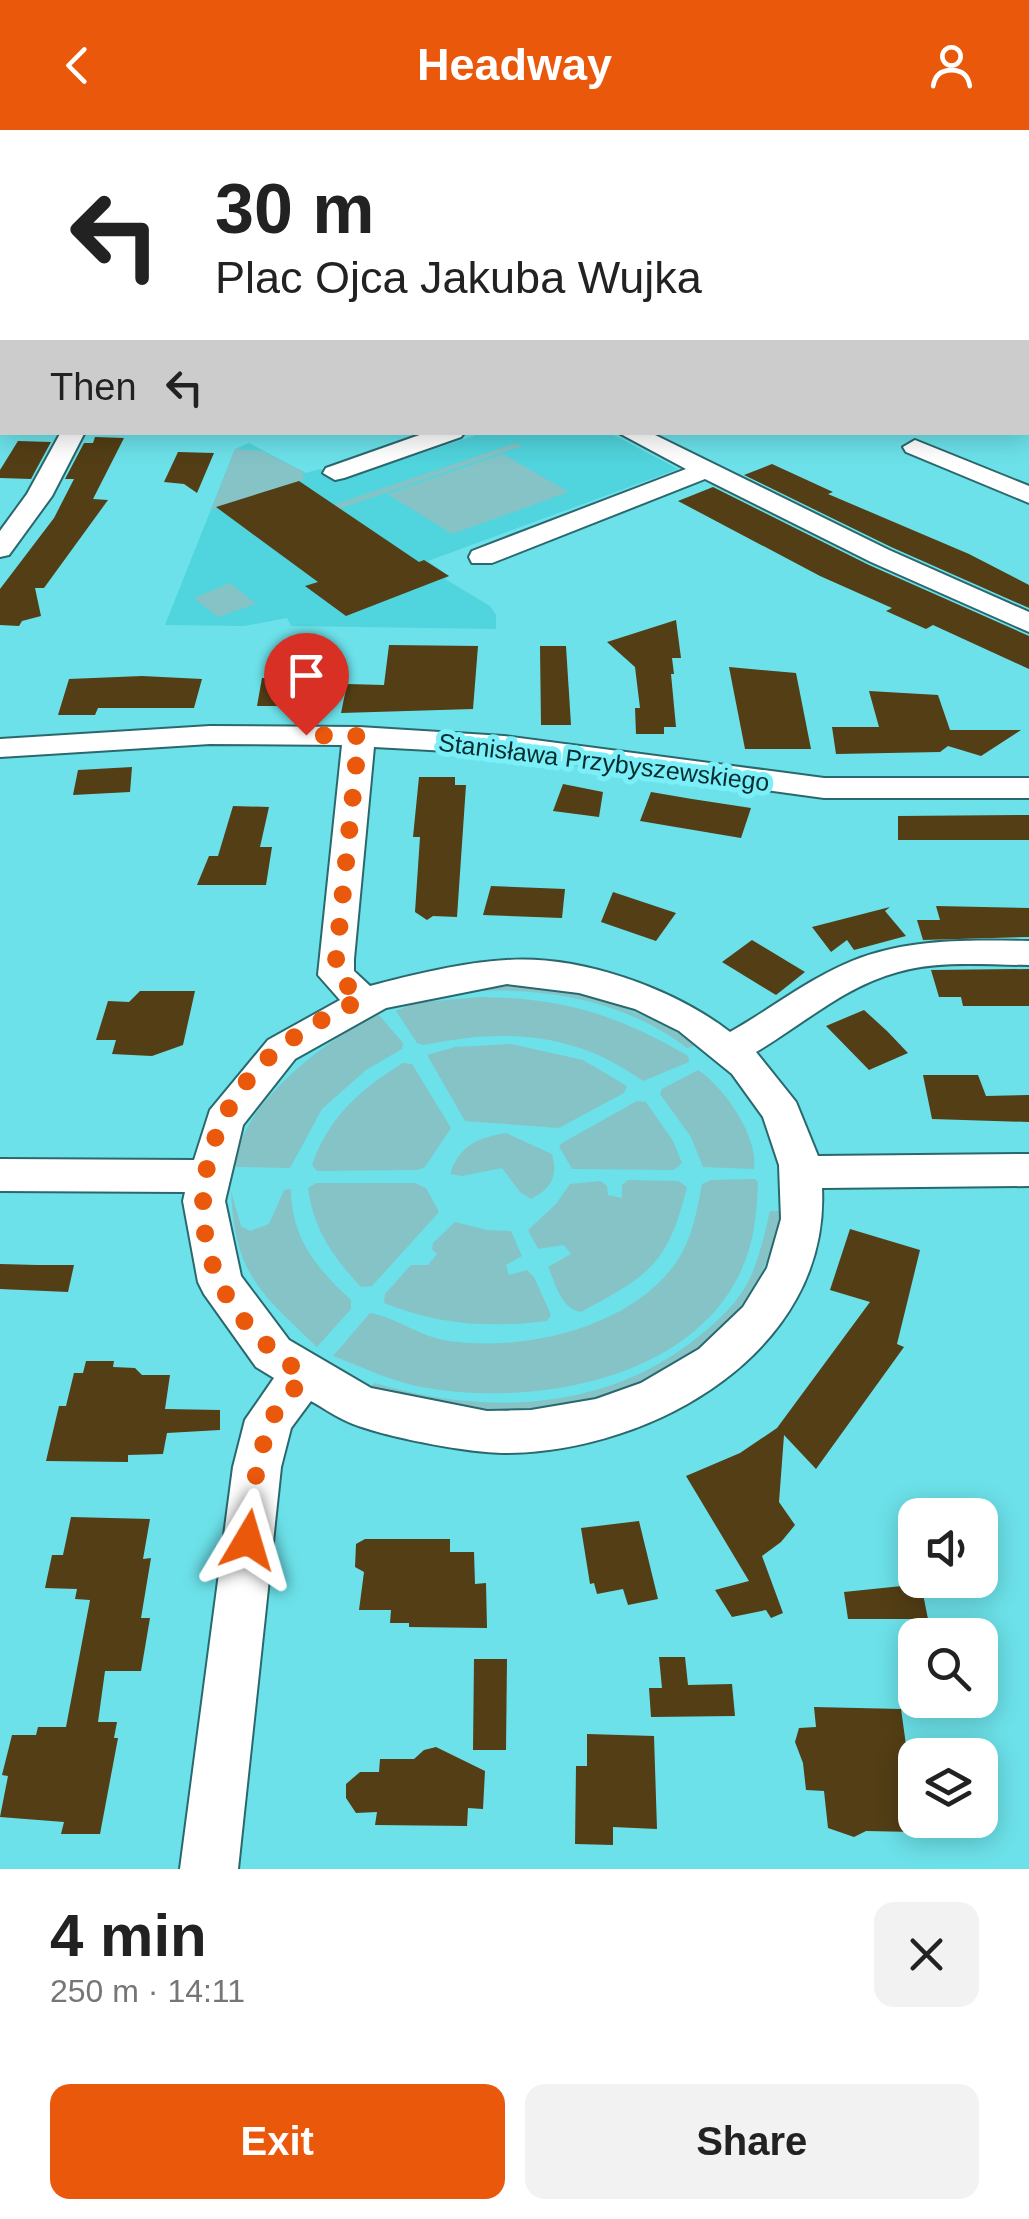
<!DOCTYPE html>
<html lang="en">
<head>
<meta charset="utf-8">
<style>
  body { margin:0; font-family:Arial,sans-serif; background:#f2f2f2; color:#222; height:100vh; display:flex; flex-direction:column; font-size:38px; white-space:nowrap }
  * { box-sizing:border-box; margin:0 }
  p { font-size:32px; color:#767676 }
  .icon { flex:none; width:55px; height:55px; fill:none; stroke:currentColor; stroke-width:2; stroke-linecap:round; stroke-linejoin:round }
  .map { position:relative; height:1739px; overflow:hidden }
  .side { display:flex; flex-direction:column; background:#fff; flex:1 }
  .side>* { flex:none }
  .hud { position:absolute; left:0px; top:0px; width:1030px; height:305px; box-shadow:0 5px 25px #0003; background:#fff; color:#222; overflow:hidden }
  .controls { position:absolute; left:898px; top:1368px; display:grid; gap:20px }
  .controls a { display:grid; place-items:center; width:100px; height:100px; border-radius:20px; background:#fff; box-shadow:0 5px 25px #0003; font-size:50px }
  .pin { position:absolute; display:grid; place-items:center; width:85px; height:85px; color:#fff; margin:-102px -42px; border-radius:50% 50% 50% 0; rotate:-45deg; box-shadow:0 0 10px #0007 }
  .pin .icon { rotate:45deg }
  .me { position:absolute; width:110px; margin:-55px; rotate:7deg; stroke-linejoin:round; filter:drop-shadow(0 0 8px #0008) }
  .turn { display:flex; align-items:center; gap:35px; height:210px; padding:0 50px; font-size:45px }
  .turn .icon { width:130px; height:130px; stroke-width:2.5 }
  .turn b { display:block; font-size:70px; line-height:85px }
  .then { display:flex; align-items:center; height:95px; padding:0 50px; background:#0003; gap:20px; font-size:38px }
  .round { display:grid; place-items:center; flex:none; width:105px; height:105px; border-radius:20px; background:#f2f2f2 }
  .summary { display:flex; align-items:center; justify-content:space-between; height:170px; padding:0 50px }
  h1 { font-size:60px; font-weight:600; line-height:75px }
  .cta { display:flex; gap:20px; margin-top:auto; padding:20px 50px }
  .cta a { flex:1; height:115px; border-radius:20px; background:#ea580c; color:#fff; font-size:40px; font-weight:600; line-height:115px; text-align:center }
  .cta a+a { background:#f2f2f2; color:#222 }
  header { display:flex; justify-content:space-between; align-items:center; height:130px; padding:0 50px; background:#ea580c; color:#fff; font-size:45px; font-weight:600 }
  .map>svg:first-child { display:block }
  .built { fill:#50d4dd }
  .green { fill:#85c3c7 }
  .building { fill:#533e15 }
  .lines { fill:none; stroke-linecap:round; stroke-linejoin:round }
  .minor-casing { stroke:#2a686d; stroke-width:4 }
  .minor { fill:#fff; fill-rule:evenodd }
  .tram { stroke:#195154; stroke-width:2.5 }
  .route { stroke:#ea580c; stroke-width:18; stroke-dasharray:0 32.4 }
  .labels { text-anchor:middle; stroke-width:10; stroke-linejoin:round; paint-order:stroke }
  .street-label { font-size:25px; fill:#052d2f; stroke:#7aeff7 }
</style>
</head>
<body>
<header><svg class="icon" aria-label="back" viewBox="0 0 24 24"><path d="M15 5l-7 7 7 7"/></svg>Headway<svg class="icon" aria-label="person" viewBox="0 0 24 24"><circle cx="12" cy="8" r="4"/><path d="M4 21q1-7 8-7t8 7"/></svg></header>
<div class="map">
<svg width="1029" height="1739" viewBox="0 0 1029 1739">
  <rect width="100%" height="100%" fill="#6ce1e9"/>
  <polygon class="built" points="482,303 610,303 678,339 428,431 449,446 445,449 490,476 496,485 496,499 291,496 287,488 244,496 165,495 235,319 249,313 306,343 320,339 339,351"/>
  <g class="green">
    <polygon points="516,313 522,316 318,386 322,379"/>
    <polygon points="235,319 262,321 306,343 301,345 305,349 211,380"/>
    <polygon points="503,324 569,362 452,404 387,364"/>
    <polygon points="230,453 256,474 218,487 194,468"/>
    <path d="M489 852C572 858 626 871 698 915L687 918C622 868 539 856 460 862Z"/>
    <path d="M479 867C563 868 616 884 688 926L689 932 643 951C576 902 503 898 424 915L417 913 396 881 415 873Z"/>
    <path d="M379 885 403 913 402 919 366 940 322 979 290 1038 236 1037C235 978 329 906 379 885Z"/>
    <polygon points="511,914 583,930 627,956 624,963 559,998 465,991 427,925 455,917"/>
    <path d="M403 933 412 934 451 998 425 1037 418 1040 317 1041 312 1035C329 986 361 959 403 933Z"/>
    <path d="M698 940C724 957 759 1007 754 1039L703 1037 691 1007 660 964 662 959Z"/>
    <polygon points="637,971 646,972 673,1011 682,1033 674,1040 572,1039 559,1016 562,1013"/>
    <path d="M506 1003 552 1024C558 1047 552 1058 531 1069L520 1062 502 1038 462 1046 450 1044C460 1015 477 1008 506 1003Z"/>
    <path d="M755 1049 758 1052C757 1082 754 1113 741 1141 690 1251 533 1276 427 1258 395 1253 364 1238 333 1226L370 1183C398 1188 420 1207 449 1211 526 1222 635 1197 679 1128 693 1105 697 1080 702 1054L711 1050Z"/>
    <path d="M628 1050 678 1051 687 1057C668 1135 649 1145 581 1182 560 1178 556 1154 548 1137L571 1124 564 1115 538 1119 528 1100 556 1074 570 1054 601 1051 607 1056 608 1065 622 1068V1055Z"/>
    <path d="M316 1053H415L426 1058 439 1082 372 1156 361 1157C332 1126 314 1100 308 1058Z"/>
    <path d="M291 1059C291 1107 316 1138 351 1170V1179L317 1217C260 1162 235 1145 231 1061L241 1096 250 1101 269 1094 284 1060Z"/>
    <path d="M770 1081H781C759 1223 599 1305 464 1284 432 1279 399 1267 367 1259L375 1253C480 1285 598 1282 689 1214 710 1198 734 1178 747 1154 759 1132 764 1105 770 1081Z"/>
    <path d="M455 1092 487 1100 511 1101 522 1126 506 1135 509 1145 527 1140 534 1147 551 1185 547 1191C489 1198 439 1195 384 1173L385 1164 411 1135H428L437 1124 432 1119 433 1113Z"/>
  </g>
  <g class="building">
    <polygon points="95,307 124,308 93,369 108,370 44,458 35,458 41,486 22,491 19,496 0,495 0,459 54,388 74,349 65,349 84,313 93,313"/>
    <polygon points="18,311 51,312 31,349 0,348 0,340"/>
    <polygon points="178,322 214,323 197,363 184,354 164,352"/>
    <polygon points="772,334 833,362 828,364 969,424 1029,455 1029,478 891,417 744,345"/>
    <polygon points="299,351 419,432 424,430 449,446 346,486 305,456 318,452 216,377"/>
    <polygon points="713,357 869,435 1029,506 1029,539 933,495 926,499 886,481 892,478 820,446 678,371"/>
    <polygon points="676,490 681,528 672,528 674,544 671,544 676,597 664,597 664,604 636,604 635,578 640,578 635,537 607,512"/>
    <polygon points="389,515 478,516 473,579 341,583 347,554 384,555"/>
    <polygon points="540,516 566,516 571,595 541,595"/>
    <polygon points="729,537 796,543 811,619 745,619"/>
    <polygon points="142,546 202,549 194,578 98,578 95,585 58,585 69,549"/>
    <polygon points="262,548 322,548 315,576 257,576"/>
    <polygon points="869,561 938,565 950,600 1021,600 981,626 948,616 940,622 836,624 832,597 879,597"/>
    <polygon points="132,637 130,662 73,665 78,640"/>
    <polygon points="419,647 455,647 455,655 466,655 457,787 433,786 427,790 415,782 420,707 413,707"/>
    <polygon points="563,654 603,662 599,687 553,681"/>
    <polygon points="651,662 692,669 751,678 741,708 640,691"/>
    <polygon points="233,676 269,677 260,717 272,717 266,755 197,755 209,726 218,726"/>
    <polygon points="1029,685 1029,710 898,710 898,686"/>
    <polygon points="491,756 565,759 562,788 483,785"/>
    <polygon points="613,762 676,783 656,811 601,792"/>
    <polygon points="936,776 1029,778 1029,807 923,810 917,790 940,790"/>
    <polygon points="890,777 885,781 906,806 854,820 847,810 831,822 812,797"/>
    <polygon points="752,810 805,842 776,865 722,832"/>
    <polygon points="1029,839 1029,876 963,876 961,867 939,867 931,840"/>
    <polygon points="140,861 195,861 183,915 152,926 112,924 116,910 96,910 108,871 129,872"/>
    <polygon points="864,880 887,901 908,923 869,940 826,896"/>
    <polygon points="923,945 978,945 986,966 1029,965 1029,992 932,989"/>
    <polygon points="850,1099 920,1120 897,1214 904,1217 816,1339 784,1305 779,1372 795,1395 781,1412 762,1426 783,1483 771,1488 766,1480 732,1487 715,1460 749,1451 686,1346 740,1323 777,1298 870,1172 830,1160"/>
    <polygon points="0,1134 37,1135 74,1135 68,1162 0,1159"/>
    <polygon points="86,1231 114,1231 113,1237 135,1238 142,1245 170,1245 165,1279 220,1280 220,1300 167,1303 163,1324 128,1325 128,1332 46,1331 59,1276 66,1276 74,1243 83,1243"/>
    <polygon points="71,1387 150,1389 143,1429 151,1428 141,1488 150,1488 141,1541 105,1541 98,1592 117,1592 114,1608 118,1608 100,1704 61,1704 64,1692 0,1687 8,1646 2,1645 12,1605 36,1605 38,1597 66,1597 90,1470 75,1469 77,1459 45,1458 52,1425 63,1425"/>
    <polygon points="639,1391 658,1469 628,1475 623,1459 597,1464 594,1453 590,1454 581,1398"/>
    <polygon points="365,1409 450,1409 450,1422 474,1422 475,1454 486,1453 487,1498 409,1497 409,1493 390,1493 391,1480 359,1480 364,1442 355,1437 356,1414"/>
    <polygon points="921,1454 928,1489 848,1489 844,1462"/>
    <polygon points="659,1527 685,1527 688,1555 732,1554 735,1586 651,1587 649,1558 662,1558"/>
    <polygon points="474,1529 507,1529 506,1620 473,1620"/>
    <polygon points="814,1577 901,1579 906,1615 915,1615 915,1702 866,1701 854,1707 828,1698 824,1661 806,1660 803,1633 795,1612 799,1598 816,1597"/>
    <polygon points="587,1604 654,1606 657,1699 613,1697 613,1715 575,1714 576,1636 587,1636"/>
    <polygon points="436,1617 485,1641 483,1679 468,1678 467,1696 375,1695 377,1682 356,1683 346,1668 346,1654 360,1642 379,1642 380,1629 414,1629 424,1620"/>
  </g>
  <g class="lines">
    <defs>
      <g id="minor">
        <polygon points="320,0 337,0 338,2 321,2"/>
        <polygon points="416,0 435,0 436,2 415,2"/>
        <polygon points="723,0 744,0 745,2 724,2"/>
        <polygon points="1028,105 1029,105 1029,118 1028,117"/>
        <rect x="1028" y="246" width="1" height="14"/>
        <polygon points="61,302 85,302 52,366 9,425 0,427 0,401 27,364"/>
        <polygon points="428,302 465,302 461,307 344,348 335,350 323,343 326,338"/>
        <polygon points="617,302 649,302 889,420 1029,482 1029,502 871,432 705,349 492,433 472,433 469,427 472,421 686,339"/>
        <polygon points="915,310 1029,356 1029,373 906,322 903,317"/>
        <path d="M210 596 359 597 504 606 824 648H1029V668H824L504 624 374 617 354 829V841L370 856C411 845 465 832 507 830 580 825 673 858 730 902 771 879 808 849 852 831 909 808 969 810 1029 811V835C986 835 939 830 898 842 845 856 802 895 756 922L796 972 818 1026 1029 1024V1056L822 1058C830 1221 654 1321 508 1323 473 1324 376 1306 344 1290 333 1285 322 1277 311 1271L291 1298 281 1337 238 1739H180L233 1337 245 1290 274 1248 256 1237 204 1164 198 1152 183 1071 185 1062 0 1061V1029L194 1030 210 980 268 910 340 870 318 845 342 615 210 614 0 627V609ZM507 854 579 863 635 879 679 901 732 944 763 987 779 1035 781 1089 767 1138 743 1177 699 1219 641 1253 596 1269 531 1280 487 1281 371 1258 289 1210 241 1146 225 1071 243 995 295 929 386 878Z"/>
      </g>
    </defs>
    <use href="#minor" class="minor-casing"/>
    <use href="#minor" class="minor"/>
    <g class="tram">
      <polyline points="54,2 79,0"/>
      <polyline points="78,2 104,0"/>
    </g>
  </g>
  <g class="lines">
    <path class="route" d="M248 1410 257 1337 270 1290 304 1246C281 1228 260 1211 242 1188 176 1106 198 986 277 920 303 899 332 884 362 869L336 845V830L359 606 306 605"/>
  </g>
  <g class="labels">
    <g class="street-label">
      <text transform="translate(604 632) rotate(7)" y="9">Stanisława Przybyszewskiego</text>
    </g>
  </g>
</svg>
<div class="controls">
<a><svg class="icon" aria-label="sound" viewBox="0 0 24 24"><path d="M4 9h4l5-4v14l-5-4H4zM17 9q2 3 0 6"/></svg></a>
<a><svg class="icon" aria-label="search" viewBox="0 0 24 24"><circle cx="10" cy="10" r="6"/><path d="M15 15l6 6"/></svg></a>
<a><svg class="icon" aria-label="layers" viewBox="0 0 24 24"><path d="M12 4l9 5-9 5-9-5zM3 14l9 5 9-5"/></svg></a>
</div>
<div class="pin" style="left:306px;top:605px;background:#d93025"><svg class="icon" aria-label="arrive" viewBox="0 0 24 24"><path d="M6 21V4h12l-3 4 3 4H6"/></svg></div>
<svg class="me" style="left:248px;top:1410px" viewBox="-20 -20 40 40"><path d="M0-17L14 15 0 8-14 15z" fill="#ea580c" stroke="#fff" stroke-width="4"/></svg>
<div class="hud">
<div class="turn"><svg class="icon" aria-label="left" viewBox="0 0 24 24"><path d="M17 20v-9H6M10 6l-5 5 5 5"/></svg><div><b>30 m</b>Plac Ojca Jakuba Wujka</div></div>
<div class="then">Then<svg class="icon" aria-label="left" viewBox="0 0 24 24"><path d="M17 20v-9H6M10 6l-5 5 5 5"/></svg></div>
</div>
</div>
<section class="side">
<div class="summary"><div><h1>4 min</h1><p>250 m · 14:11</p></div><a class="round"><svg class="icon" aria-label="close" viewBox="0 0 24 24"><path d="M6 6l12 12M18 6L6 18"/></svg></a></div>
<div class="cta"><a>Exit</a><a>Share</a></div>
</section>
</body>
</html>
